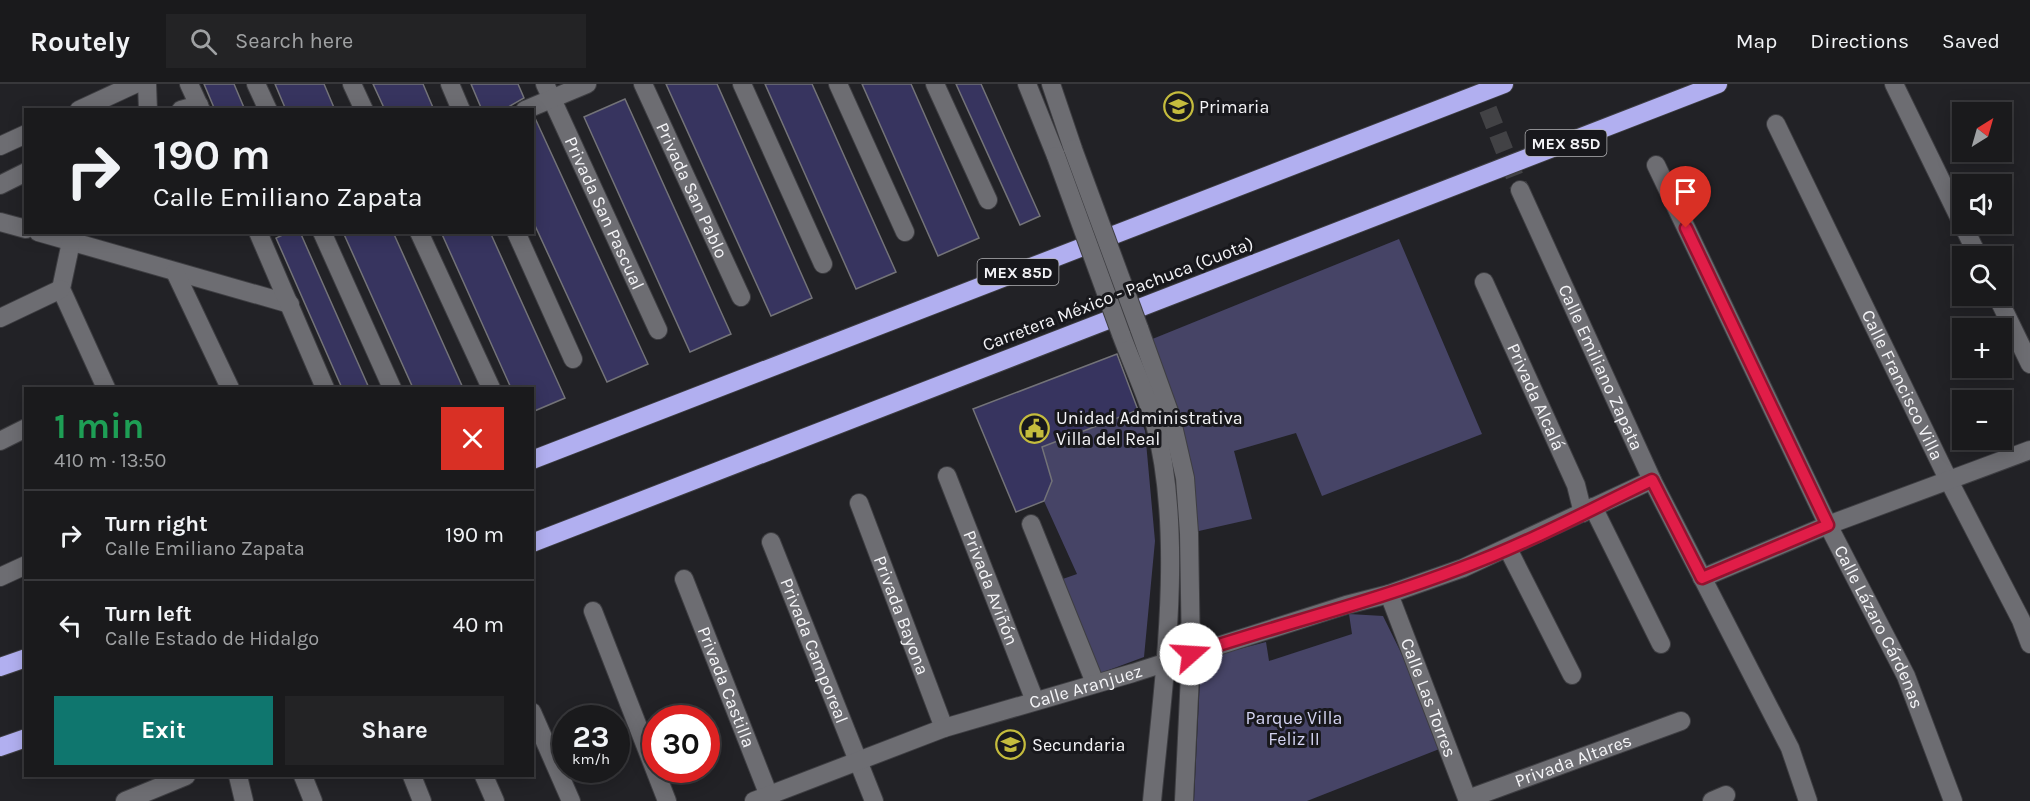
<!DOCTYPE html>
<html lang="en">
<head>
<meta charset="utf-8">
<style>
  body { margin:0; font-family:Karla,sans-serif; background:#232325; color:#f1f3f6; height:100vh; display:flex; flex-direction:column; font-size:22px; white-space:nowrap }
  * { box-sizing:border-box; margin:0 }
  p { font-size:20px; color:#9fa1a3 }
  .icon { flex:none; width:33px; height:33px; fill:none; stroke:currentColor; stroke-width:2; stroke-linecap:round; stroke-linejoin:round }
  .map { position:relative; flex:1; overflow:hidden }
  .sheet { position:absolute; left:24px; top:303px; width:510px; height:390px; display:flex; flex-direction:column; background:#1a1a1c; border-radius:0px; box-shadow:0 3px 15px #0003,0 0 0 2px #38383b }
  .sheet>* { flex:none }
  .banner { position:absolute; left:24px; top:24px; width:510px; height:126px; border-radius:0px; box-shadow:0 3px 15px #0003,0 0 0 2px #38383b; background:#1a1a1c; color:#f1f3f6; overflow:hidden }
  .needle { width:39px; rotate:37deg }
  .tools { position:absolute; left:1952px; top:18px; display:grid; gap:12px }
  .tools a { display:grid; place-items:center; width:60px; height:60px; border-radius:0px; background:#1a1a1c; box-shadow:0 3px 15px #0003,0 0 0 2px #38383b; font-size:30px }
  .speed { position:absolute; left:552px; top:621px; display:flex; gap:12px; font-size:30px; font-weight:700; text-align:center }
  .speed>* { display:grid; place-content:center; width:78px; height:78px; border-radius:50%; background:#1a1a1c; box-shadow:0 3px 15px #0003,0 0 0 2px #38383b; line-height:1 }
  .speed small { font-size:15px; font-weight:400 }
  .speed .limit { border:9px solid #d22; background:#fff; color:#111 }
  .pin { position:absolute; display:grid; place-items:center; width:51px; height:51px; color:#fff; margin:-62px -26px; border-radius:50% 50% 50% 0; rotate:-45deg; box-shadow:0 0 6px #0007 }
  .pin .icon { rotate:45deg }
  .me { position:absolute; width:66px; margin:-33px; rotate:71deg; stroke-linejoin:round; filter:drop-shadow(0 0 4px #0008) }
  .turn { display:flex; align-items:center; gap:21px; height:126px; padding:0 30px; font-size:27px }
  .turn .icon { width:78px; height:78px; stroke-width:2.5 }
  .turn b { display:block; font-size:42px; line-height:51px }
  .round { display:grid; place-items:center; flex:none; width:63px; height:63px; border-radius:0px; background:#232325 }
  .summary { display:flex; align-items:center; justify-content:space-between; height:102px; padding:0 30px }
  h1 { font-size:36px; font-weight:700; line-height:45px; color:#1e9e55 }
  .cta { display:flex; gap:12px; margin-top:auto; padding:12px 30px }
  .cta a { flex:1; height:69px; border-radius:0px; background:#0f766e; color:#fff; font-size:24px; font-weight:700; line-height:69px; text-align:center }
  .cta a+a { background:#232325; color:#f1f3f6 }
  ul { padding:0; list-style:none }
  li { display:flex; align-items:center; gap:18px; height:90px; padding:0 30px; border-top:2px solid #38383b }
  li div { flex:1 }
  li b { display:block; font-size:22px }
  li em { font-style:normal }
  header { display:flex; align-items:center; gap:36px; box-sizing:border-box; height:84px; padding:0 30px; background:#1a1a1c; border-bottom:2px solid #38383b }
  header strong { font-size:28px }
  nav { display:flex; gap:33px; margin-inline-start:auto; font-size:21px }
  .search { width:420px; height:54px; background:#232325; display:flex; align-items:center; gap:15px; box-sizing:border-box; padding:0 21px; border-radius:0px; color:#9fa1a3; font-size:22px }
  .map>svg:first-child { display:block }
  .green { fill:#464466 }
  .building { fill:#37345f; stroke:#737378; stroke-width:1.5 }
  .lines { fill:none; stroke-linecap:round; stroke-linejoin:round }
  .secondary-tunnel { stroke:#424245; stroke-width:18; stroke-dasharray:18 9; stroke-linecap:butt }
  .street-casing { stroke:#3e3e42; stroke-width:20 }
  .secondary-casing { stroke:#3e3e42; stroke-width:20 }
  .highway-casing { stroke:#3e3e42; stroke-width:20 }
  .street { stroke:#6d6d72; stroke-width:18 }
  .secondary { stroke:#6d6d72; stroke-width:18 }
  .highway { stroke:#b1aff0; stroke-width:18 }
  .secondary-bridge-casing { stroke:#3e3e42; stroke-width:20; stroke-linecap:butt }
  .secondary-bridge { stroke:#6d6d72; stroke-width:18 }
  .route-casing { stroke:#92132f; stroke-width:15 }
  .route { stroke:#e11d48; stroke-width:10 }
  .labels { text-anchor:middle; stroke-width:6; stroke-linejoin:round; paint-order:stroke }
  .shield { fill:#18181c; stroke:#b2b2b5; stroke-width:1.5 }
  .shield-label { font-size:16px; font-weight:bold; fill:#f4f4f7 }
  .poi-label { font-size:18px; fill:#f4f4f7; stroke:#18181c; text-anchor:start }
  .street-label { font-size:18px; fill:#f4f4f7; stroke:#18181c }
  .park-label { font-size:18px; fill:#d4d4f2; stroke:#18181c }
</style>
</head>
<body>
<header>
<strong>Routely</strong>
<div class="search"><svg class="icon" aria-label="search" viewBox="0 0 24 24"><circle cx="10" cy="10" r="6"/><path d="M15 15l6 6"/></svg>Search here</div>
<nav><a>Map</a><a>Directions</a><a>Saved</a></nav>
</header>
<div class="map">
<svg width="2030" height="717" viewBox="0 0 2030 717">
  <rect width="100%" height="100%" fill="#222226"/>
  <g class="green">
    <polygon points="1399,155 1482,350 1322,412 1296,349 1234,367 1252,435 1190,449 1145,258"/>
    <polygon points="1138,327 1145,347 1155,457 1144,573 1090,593 1057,497 1077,490 1044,417 1052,397 1042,363"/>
    <polygon points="1349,530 1383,532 1447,662 1307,717 1194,717 1201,575 1266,558 1269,577 1352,550"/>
  </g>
  <g class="building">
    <polygon points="204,0 234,0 245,26 215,26"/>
    <polygon points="275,0 324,0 335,26 286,26"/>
    <polygon points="373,0 423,0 434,26 385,26"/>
    <polygon points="471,0 518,0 524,14 503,26 482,26"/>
    <polygon points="666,0 717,0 812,214 771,232"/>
    <polygon points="765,0 812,0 896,188 856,205"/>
    <polygon points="862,0 911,0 979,154 938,172"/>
    <polygon points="956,0 981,0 1040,132 1020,141"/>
    <polygon points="625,15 731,250 690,268 584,33"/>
    <polygon points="535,34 648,280 607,298 532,135 532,35"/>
    <polygon points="289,148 300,148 369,304 342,304 276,154"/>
    <polygon points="343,148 393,148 463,304 413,304"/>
    <polygon points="441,148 490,148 565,314 532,328 532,304 511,304"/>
    <polygon points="1117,270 1138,326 1042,363 1052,397 1044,417 1016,428 973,325"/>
  </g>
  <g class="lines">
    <polyline class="secondary-tunnel" points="1478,0 1520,106"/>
    <defs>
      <g id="street">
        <polyline points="147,0 148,26"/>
        <polyline points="256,0 268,26"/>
        <polyline points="352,0 364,26"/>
        <polyline points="450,0 461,26"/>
        <path id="s1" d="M545 0 658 246"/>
        <path id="s2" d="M643 0 741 213"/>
        <polyline points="742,0 823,180"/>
        <polyline points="838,0 905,148"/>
        <polyline points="935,0 988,116"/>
        <polyline points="1894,0 1978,172"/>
        <polyline points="79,26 135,0"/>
        <polyline points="181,26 199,21"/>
        <polyline points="525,26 587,0"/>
        <path id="s3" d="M1776 40 1948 395 2021 536 2030 560"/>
        <polyline points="0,62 26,50"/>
        <path id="s4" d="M1656 81 1828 441 1906 592 1953 717"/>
        <polyline points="0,101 26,88"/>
        <polyline points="0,138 26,145"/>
        <polyline points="38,148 290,220"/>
        <polyline points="322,148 392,304"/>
        <polyline points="419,148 491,304"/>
        <polyline points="516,148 573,275"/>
        <polyline points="71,158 61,205 106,304"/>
        <polyline points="175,188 230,304"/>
        <path id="s5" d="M1484 198 1576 401 1583 429"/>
        <polyline points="1997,212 2030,280"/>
        <polyline points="0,234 61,205"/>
        <polyline points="0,357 26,344"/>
        <path id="s6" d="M947 392 1035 617"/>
        <path id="s7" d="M859 419 944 644"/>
        <polyline points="1593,423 1661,560"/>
        <polyline points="1031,440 1095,599"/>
        <path id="s8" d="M771 458 874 717"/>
        <polyline points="1508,465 1572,591"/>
        <polyline points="0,493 26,481"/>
        <polyline points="1702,494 1828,441 2030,366"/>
        <path id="s9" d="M684 495 771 717"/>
        <path id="s10" d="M1389 510 1468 717"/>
        <polyline points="593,527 667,717"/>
        <polyline points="532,628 571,717"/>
        <polyline points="238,692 244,717"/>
        <polyline points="303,692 313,717"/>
        <polyline points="412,692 422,717"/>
        <path id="s11" d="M1468 715 1681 637"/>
        <polyline points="125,717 186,692"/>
        <path id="s12" d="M754 717 944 644 1133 589 1346 521 1389 510 1463 484 1652 396"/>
        <polyline points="1712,717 1726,711"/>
      </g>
      <g id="secondary">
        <polyline points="189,0 201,26"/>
        <polyline points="1027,0 1056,72"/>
        <polyline points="1051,0 1073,65"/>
        <path id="s13" d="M1520 106 1652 396 1790 664 1808 717"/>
        <polyline points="258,148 325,304"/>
        <polyline points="1139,244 1171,333 1185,394 1189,449 1191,570 1184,717"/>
        <path d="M1121 250C1132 280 1146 309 1155 340 1185 453 1163 601 1152 717"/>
        <polyline points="484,692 495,717"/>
      </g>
      <g id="highway">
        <polyline points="532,376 1504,0"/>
        <polyline points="532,459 1718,0"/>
        <polyline points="0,583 26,574"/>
        <polyline points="0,663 26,654"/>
      </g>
    </defs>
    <use href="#street" class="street-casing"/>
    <use href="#secondary" class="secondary-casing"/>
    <use href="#highway" class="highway-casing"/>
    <use href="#street" class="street"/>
    <use href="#secondary" class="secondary"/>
    <use href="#highway" class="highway"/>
    <defs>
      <g id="secondary-bridge">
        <polyline points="1073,65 1139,244"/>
        <polyline points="1056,72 1121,250"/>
      </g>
    </defs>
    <use href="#secondary-bridge" class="secondary-bridge-casing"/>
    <use href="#secondary-bridge" class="secondary-bridge"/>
  </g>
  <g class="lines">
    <defs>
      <path id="route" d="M1191 570C1281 540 1373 518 1461 484 1527 460 1589 426 1652 396L1702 494 1828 441 1686 144"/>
    </defs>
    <use href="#route" class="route-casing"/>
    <use href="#route" class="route"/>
  </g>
  <defs>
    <symbol id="school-ring" viewBox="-11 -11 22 22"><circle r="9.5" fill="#18181c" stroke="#c5bc3d" stroke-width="1.5"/><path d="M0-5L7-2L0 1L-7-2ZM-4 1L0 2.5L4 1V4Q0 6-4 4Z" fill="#c5bc3d"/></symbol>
    <symbol id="civic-ring" viewBox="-11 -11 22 22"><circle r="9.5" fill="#18181c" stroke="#c5bc3d" stroke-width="1.5"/><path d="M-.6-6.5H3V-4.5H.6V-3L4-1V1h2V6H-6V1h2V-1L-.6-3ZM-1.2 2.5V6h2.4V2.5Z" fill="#c5bc3d"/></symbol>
  </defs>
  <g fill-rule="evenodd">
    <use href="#school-ring" x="1162" y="6" width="33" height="33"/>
    <use href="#civic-ring" x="1018" y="328" width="33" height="33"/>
    <use href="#school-ring" x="994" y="644" width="33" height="33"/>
  </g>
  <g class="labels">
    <g class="shield">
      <rect x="1525.5" y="46" width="81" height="26" rx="4.5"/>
      <rect x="977.5" y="175" width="81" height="26" rx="4.5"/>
    </g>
    <g class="shield-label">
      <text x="1566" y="65">MEX 85D</text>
      <text x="1018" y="194">MEX 85D</text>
    </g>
    <g class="poi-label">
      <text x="1199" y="29">Primaria</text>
      <text x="1056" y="340">Unidad Administrativa<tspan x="1056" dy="21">Villa del Real</tspan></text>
      <text x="1032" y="667">Secundaria</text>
    </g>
    <g class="street-label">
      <text dy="6" stroke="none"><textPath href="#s2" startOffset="117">Privada San Pablo</textPath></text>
      <text dy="6" stroke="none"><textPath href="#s1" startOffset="142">Privada San Pascual</textPath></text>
      <text transform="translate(1118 210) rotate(-21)" y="6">Carretera México - Pachuca (Cuota)</text>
      <text dy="6" stroke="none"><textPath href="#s13" startOffset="195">Calle Emiliano Zapata</textPath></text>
      <text dy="6" stroke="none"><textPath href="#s3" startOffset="290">Calle Francisco Villa</textPath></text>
      <text dy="6" stroke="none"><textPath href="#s5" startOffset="126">Privada Alcalá</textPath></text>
      <text dy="6" stroke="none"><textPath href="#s6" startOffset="120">Privada Aviñón</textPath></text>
      <text dy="6" stroke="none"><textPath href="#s7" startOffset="120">Privada Bayona</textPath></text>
      <text dy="6" stroke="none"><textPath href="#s4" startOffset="513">Calle Lázaro Cárdenas</textPath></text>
      <text dy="6" stroke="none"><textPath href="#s8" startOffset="117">Privada Camporeal</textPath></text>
      <text dy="6" stroke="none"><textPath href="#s9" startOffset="116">Privada Castilla</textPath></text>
      <text dy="6" stroke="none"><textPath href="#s12" startOffset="351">Calle Aranjuez</textPath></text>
      <text dy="6" stroke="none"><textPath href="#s10" startOffset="111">Calle Las Torres</textPath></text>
      <text dy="6" stroke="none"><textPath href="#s11" startOffset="112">Privada Altares</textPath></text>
    </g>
    <g class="park-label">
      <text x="1294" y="640">Parque Villa<tspan x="1294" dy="21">Feliz II</tspan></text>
    </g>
  </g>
</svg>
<div class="tools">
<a><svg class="needle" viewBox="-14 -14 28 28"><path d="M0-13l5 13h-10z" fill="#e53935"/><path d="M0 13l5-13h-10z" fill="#9fa1a3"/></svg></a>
<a><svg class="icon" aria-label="sound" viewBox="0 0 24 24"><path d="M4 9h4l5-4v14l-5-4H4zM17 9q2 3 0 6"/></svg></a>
<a><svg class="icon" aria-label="search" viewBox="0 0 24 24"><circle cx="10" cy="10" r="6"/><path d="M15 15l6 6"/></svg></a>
<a>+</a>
<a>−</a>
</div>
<div class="speed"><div>23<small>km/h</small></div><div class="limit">30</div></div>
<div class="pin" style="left:1686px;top:144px;background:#d93025"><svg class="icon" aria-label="arrive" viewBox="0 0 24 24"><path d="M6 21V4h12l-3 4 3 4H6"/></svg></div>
<svg class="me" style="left:1191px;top:570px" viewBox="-20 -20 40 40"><circle r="19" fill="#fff"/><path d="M0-13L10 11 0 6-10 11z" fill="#e11d48"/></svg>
<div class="banner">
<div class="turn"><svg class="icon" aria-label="right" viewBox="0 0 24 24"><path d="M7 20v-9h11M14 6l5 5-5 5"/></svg><div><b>190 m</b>Calle Emiliano Zapata</div></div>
</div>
<section class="sheet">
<div class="summary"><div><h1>1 min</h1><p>410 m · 13:50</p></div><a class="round" style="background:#d93025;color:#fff"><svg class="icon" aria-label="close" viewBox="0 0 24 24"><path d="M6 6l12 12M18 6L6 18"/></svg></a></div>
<ul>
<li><svg class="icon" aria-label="right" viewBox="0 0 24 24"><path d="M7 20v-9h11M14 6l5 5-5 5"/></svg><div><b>Turn right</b><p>Calle Emiliano Zapata</p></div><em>190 m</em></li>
<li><svg class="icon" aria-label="left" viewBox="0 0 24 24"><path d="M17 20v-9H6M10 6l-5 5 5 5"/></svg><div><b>Turn left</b><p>Calle Estado de Hidalgo</p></div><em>40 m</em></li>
</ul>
<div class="cta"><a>Exit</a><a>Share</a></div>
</section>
</div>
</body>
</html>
